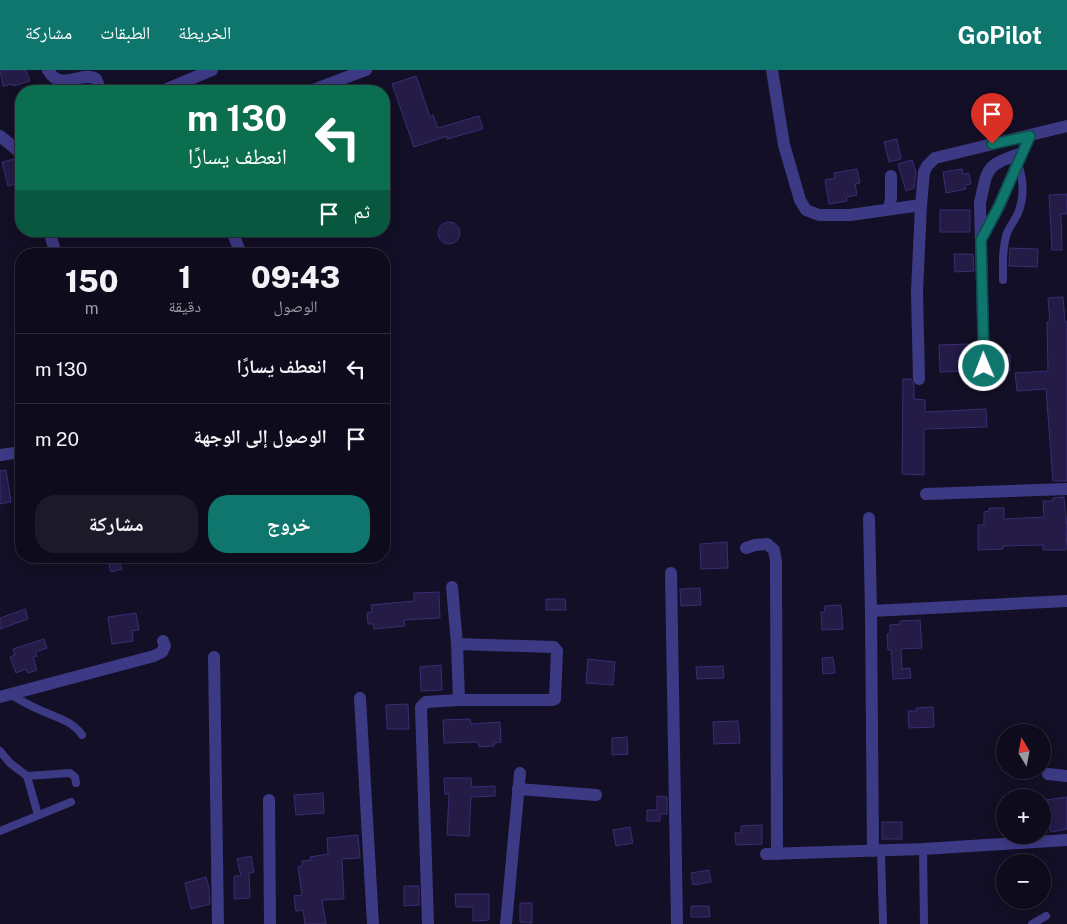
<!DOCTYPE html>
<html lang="ar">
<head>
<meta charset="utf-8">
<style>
  body { margin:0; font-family:"Public Sans","Noto Naskh Arabic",sans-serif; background:#1c1929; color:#f1f3f6; direction:rtl; height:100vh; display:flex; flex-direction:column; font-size:19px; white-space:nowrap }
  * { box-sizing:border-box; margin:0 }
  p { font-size:16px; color:#9b9ba3 }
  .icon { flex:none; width:28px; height:28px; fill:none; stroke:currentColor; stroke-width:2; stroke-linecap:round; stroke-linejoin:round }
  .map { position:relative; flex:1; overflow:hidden; direction:ltr }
  .panel { position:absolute; left:15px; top:178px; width:375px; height:315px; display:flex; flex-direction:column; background:#0e0b1c; border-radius:20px; box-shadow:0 2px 12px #0003,0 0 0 1px #2e2b3b; direction:rtl }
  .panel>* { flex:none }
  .hud { position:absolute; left:15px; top:15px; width:375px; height:152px; border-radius:20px; box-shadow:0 2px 12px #0003,0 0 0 1px #2e2b3b; direction:rtl; background:#0b6e4f; color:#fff; overflow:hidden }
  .needle { width:32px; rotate:350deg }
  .buttons { position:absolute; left:996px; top:654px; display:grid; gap:10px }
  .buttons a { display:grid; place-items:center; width:55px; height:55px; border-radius:50%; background:#0e0b1c; box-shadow:0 2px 12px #0003,0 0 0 1px #2e2b3b; font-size:25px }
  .pin { position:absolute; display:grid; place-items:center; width:42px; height:42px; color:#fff; margin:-51px -21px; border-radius:50% 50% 50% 0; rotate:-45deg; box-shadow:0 0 5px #0007 }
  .pin .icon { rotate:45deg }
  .me { position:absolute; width:55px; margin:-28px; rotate:359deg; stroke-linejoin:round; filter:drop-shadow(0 0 4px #0008) }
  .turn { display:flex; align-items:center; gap:18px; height:105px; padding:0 20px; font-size:22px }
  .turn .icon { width:65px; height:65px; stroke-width:2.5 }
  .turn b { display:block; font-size:35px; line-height:42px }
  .then { display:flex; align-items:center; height:48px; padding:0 20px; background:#0003; gap:10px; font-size:19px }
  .eta { display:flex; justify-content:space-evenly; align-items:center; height:85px; text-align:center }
  .eta b { font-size:30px; font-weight:800; line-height:35px }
  .cta { display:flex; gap:10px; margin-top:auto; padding:10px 20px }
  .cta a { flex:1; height:58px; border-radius:20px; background:#0f766e; color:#fff; font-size:20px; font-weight:800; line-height:58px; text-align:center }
  .cta a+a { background:#1c1929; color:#f1f3f6 }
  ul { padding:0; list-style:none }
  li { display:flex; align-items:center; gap:15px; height:70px; padding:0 20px; border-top:1px solid #2e2b3b }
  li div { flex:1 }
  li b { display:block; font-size:19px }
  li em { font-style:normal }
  header { display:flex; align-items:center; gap:30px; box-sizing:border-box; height:70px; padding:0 25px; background:#0f766e; color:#fff }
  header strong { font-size:24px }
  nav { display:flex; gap:28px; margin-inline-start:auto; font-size:18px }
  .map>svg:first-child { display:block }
  .building { fill:#241b47; stroke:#3b2d73 }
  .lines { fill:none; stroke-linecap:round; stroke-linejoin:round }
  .service { stroke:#3d3a85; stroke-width:8 }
  .minor { stroke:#3d3a85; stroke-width:12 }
  .route-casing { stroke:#0a4d48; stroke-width:12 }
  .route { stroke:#0f766e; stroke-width:9 }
</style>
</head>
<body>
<header>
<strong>GoPilot</strong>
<nav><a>الخريطة</a><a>الطبقات</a><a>مشاركة</a></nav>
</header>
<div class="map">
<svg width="1067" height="854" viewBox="0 0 1067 854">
  <rect width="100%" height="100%" fill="#130f26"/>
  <g class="building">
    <polygon points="0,0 26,0 30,11 13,16 13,14 3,16"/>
    <polygon points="416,6 430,47 433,45 438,58 479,46 483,59 447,69 447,66 414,77 392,14"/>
    <polygon points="897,69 901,89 889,92 884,72"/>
    <polygon points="14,89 20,113 8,116 2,92"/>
    <polygon points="912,90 916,102 914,118 906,121 898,94"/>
    <polygon points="857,99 860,113 855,114 857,125 846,127 847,131 829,134 825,110 835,108 834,103"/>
    <polygon points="962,99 963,104 969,103 971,114 965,115 966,119 946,123 943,102"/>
    <polygon points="1067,124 1067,144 1061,144 1062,180 1052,180 1049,125"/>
    <rect x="940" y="140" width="30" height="22"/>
    <circle cx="449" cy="163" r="11"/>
    <polygon points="1010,178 1038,179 1037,197 1009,196"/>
    <polygon points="954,184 973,184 974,201 955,202"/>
    <polygon points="1063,227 1065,252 1067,252 1067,411 1053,411 1046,319 1017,321 1015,303 1048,301 1047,252 1050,252 1048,228"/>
    <polygon points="969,274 969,301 940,302 939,275"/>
    <polygon points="1010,284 1010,301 995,301 995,285"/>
    <polygon points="903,309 911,309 914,315 914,329 925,330 925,342 986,339 987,357 924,359 924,405 902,404"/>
    <polygon points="6,400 11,432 0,434 0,401"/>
    <polygon points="1064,427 1067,458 1066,480 1043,480 1043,475 1003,476 1003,479 978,480 978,455 984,455 984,442 989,441 989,438 1004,438 1004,449 1044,447 1043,431 1053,431 1053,428"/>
    <polygon points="727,472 728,498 701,499 700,474"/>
    <polygon points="107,486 118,486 122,499 111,502"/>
    <polygon points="700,518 701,535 681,536 680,519"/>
    <polygon points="439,522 440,548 404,550 405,556 374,559 373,554 368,554 367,543 372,542 371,535 414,531 414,523"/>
    <polygon points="546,529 565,529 566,540 546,540"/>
    <polygon points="841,535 843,559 822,560 821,542 825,542 824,536"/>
    <polygon points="25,539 28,549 0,559 0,548"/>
    <polygon points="136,543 139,560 132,561 133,571 112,574 108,547"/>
    <polygon points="920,550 922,578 901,579 902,599 910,598 911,608 893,609 891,580 888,580 887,564 890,563 890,555 900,554 900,551"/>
    <polygon points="44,569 47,578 35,582 37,586 33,587 37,600 28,603 26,599 16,603 10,587 15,585 13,579"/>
    <polygon points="833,587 835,603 823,604 822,588"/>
    <polygon points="588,589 615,592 613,615 586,613"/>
    <polygon points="441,595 442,620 421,621 420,597"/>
    <polygon points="723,596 724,608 697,609 696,597"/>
    <polygon points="408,634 409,659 387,659 386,635"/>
    <polygon points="933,637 934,657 909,658 908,641 917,641 916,638"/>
    <polygon points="470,649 471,654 500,652 501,672 494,673 494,676 479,677 478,672 444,673 443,650"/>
    <polygon points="738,651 740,673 714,674 713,652"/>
    <polygon points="627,667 628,684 612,685 612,668"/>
    <polygon points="444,708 471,708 472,717 495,716 495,726 471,727 469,766 447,765 449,724 445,724"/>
    <polygon points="323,723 324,743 296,745 294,725"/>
    <polygon points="657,726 667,727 667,744 660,744 660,751 647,751 647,740 657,740"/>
    <polygon points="1067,727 1067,759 1051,762 1046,730"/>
    <rect x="882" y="752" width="20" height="17"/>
    <polygon points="762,755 762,774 736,775 735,763 741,763 741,756"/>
    <polygon points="630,757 633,773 616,776 613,760"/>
    <polygon points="358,765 360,788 342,789 344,829 322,830 326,854 305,854 303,840 296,841 294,826 302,825 298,797 302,796 302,791 311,790 310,787 328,784 327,768"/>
    <polygon points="251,786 254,802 249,803 250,828 234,829 234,806 241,806 237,789"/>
    <polygon points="709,800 711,812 693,815 691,803"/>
    <polygon points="206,807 209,819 210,834 191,839 185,813"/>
    <polygon points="404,816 419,816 419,835 404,836"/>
    <polygon points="455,824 489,824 489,850 473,851 473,837 456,837"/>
    <polygon points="520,833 532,833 532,853 520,852"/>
    <polygon points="691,836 709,836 710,847 691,847"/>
  </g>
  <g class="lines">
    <g class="service">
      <path d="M1003 210C1003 194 1002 178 1007 163 1010 156 1015 150 1018 143 1025 126 1024 111 1018 94"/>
      <path d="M9 624C19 629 28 635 38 639 54 647 72 650 82 665"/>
      <polyline points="0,681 10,693 27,706 70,703 75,707 76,713"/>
      <polyline points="27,706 38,745"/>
      <polyline points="0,761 71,732"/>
      <polyline points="923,779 924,854"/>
      <polyline points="881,781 883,854"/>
      <polyline points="1032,854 1046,846"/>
    </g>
    <g class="minor">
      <path d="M48 0C60 23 83 0 96 9 98 12 99 18 100 21"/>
      <polyline points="772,0 784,75 800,130 806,140 819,145 850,145 921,135"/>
      <polyline points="162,21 212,0"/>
      <polyline points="310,21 366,0"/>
      <polyline points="0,66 16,79 21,85"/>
      <polyline points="889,139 891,128 891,106"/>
      <polyline points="49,161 56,184"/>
      <polyline points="232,161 241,184"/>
      <polyline points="981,170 999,136 1022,83"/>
      <path d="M984 296 980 133C988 95 986 96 1022 83L1030 66"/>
      <polyline points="919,309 917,222 921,135 924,102 927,96 935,88 1067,56"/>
      <polyline points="0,385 21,382"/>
      <polyline points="926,424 1067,419"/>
      <polyline points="869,448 871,541 873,781"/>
      <polyline points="746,478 755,475 767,474 774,480 776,491 777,784"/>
      <polyline points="671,503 677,854"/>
      <polyline points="871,541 1067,531"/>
      <polyline points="457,574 554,577 557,581 555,629 552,630 459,630"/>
      <polyline points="214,587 218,854"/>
      <polyline points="0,627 154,586 162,582 165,576 163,571"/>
      <polyline points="360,628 373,854"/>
      <polyline points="1048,704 1067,706"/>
      <polyline points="518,719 596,725"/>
      <polyline points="269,730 270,854"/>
      <polyline points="766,784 923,779 1067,770"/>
      <polyline points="428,854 421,637 426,632 459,630 457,574 452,517"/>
      <polyline points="506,854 520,703"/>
    </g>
  </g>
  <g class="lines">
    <defs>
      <polyline id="route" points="984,296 981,170 999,136 1030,66 992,74"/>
    </defs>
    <use href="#route" class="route-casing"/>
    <use href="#route" class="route"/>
  </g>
</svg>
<div class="buttons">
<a><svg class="needle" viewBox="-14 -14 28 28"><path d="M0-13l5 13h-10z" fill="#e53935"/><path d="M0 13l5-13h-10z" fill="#9b9ba3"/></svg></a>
<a>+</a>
<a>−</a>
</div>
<div class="pin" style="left:992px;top:74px;background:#d93025"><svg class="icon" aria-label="arrive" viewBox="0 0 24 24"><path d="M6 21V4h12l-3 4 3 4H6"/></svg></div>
<svg class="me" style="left:984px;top:296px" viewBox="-20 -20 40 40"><circle r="17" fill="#0f766e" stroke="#fff" stroke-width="3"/><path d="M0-11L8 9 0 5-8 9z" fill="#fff"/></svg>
<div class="hud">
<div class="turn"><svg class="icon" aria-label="left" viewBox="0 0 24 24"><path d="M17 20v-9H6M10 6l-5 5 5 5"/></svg><div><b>130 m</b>انعطف يسارًا</div></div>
<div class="then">ثم<svg class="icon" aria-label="arrive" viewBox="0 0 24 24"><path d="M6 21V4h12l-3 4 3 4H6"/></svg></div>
</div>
<section class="panel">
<div class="eta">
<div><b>09:43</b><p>الوصول</p></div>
<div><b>1</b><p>دقيقة</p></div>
<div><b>150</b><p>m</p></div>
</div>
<ul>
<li><svg class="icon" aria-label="left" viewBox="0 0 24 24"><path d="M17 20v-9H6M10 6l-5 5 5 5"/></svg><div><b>انعطف يسارًا</b></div><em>130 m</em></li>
<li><svg class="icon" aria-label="arrive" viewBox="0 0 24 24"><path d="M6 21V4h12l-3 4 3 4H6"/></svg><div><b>الوصول إلى الوجهة</b></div><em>20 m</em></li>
</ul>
<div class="cta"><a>خروج</a><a>مشاركة</a></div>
</section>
</div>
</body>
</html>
